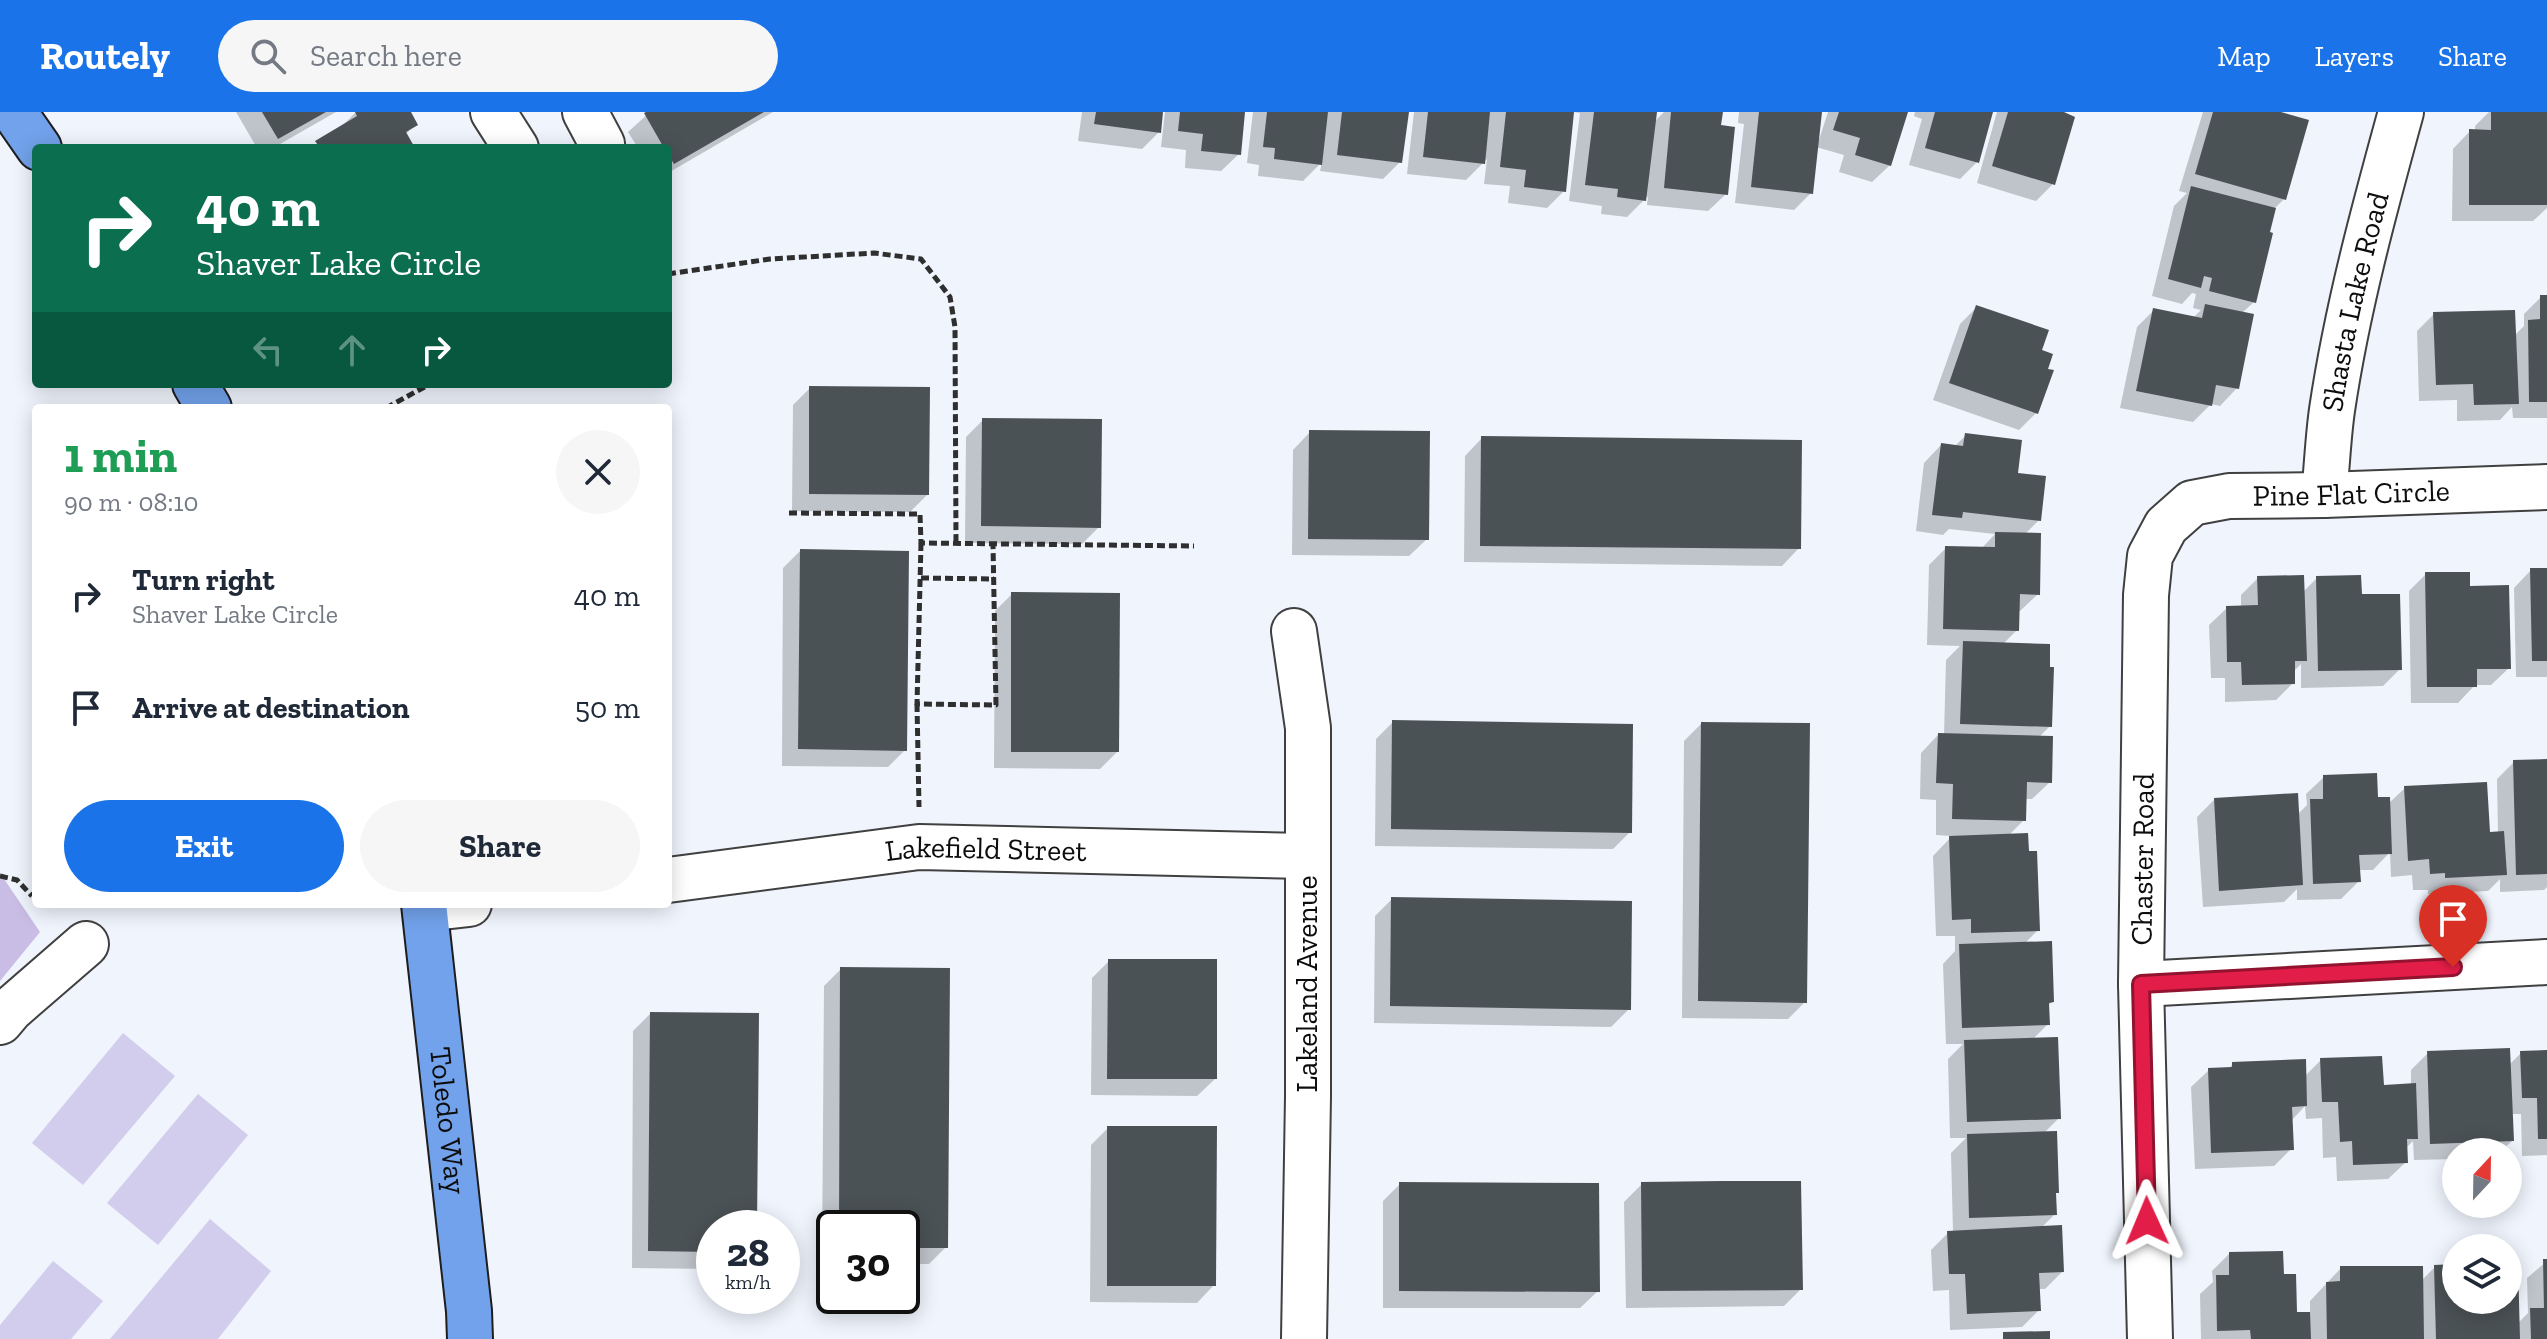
<!DOCTYPE html>
<html lang="en">
<head>
<meta charset="utf-8">
<style>
  body { margin:0; font-family:"Zilla Slab",serif; background:#f6f6f7; color:#1f2937; height:100vh; display:flex; flex-direction:column; font-size:30px; white-space:nowrap }
  * { box-sizing:border-box; margin:0 }
  p { font-size:26px; color:#747a83 }
  .icon { flex:none; width:44px; height:44px; fill:none; stroke:currentColor; stroke-width:2; stroke-linecap:round; stroke-linejoin:round }
  .map { position:relative; flex:1; overflow:hidden }
  .side { position:absolute; left:32px; top:292px; width:640px; height:504px; display:flex; flex-direction:column; background:#fff; border-radius:8px; box-shadow:0 4px 20px #0003 }
  .side>* { flex:none }
  .banner { position:absolute; left:32px; top:32px; width:640px; height:244px; border-radius:8px; box-shadow:0 4px 20px #0003; background:#0b6e4f; color:#fff; overflow:hidden }
  .needle { width:52px; rotate:22deg }
  .controls { position:absolute; left:2442px; top:1026px; display:grid; gap:16px }
  .controls a { display:grid; place-items:center; width:80px; height:80px; border-radius:50%; background:#fff; box-shadow:0 4px 20px #0003; font-size:40px }
  .speed { position:absolute; left:696px; top:1098px; display:flex; gap:16px; font-size:40px; font-weight:700; text-align:center }
  .speed>* { display:grid; place-content:center; width:104px; height:104px; border-radius:50%; background:#fff; box-shadow:0 4px 20px #0003; line-height:1 }
  .speed small { font-size:20px; font-weight:400 }
  .speed .limit { border:4px solid #111; border-radius:12px; background:#fff; color:#111 }
  .pin { position:absolute; display:grid; place-items:center; width:68px; height:68px; color:#fff; margin:-82px -34px; border-radius:50% 50% 50% 0; rotate:-45deg; box-shadow:0 0 8px #0007 }
  .pin .icon { rotate:45deg }
  .me { position:absolute; width:88px; margin:-44px; rotate:359deg; stroke-linejoin:round; filter:drop-shadow(0 0 6px #0008) }
  .turn { display:flex; align-items:center; gap:28px; height:168px; padding:0 32px; font-size:36px }
  .turn .icon { width:104px; height:104px; stroke-width:2.5 }
  .turn b { display:block; font-size:56px; line-height:68px }
  .lanes { display:flex; align-items:center; height:76px; padding:0 32px; background:#0003; justify-content:center; gap:40px; direction:ltr }
  .lanes .off { opacity:.35 }
  .round { display:grid; place-items:center; flex:none; width:84px; height:84px; border-radius:42px; background:#f6f6f7 }
  .overview { display:flex; align-items:center; justify-content:space-between; height:136px; padding:0 32px }
  h1 { font-size:48px; font-weight:800; line-height:60px; color:#1e9e55 }
  .action { display:flex; gap:16px; margin-top:auto; padding:16px 32px }
  .action a { flex:1; height:92px; border-radius:48px; background:#1a73e8; color:#fff; font-size:32px; font-weight:800; line-height:92px; text-align:center }
  .action a+a { background:#f6f6f7; color:#1f2937 }
  ul { padding:0; list-style:none }
  li { display:flex; align-items:center; gap:24px; height:112px; padding:0 32px }
  li div { flex:1 }
  li b { display:block; font-size:30px }
  li em { font-style:normal }
  header { display:flex; align-items:center; gap:48px; box-sizing:border-box; height:112px; padding:0 40px; background:#1a73e8; color:#fff }
  header strong { font-size:38px }
  nav { display:flex; gap:44px; margin-inline-start:auto; font-size:28px }
  .search { width:560px; height:72px; background:#f6f6f7; display:flex; align-items:center; gap:20px; box-sizing:border-box; padding:0 28px; border-radius:44px; color:#747a83; font-size:30px }
  .map>svg:first-child { display:block }
  .green { fill:#c9bce5 }
  .pitch { fill:#d3cded }
  .shadow { fill:#0003 }
  .building { fill:#4b5255 }
  .lines { fill:none; stroke-linecap:round; stroke-linejoin:round }
  .minor-casing { stroke:#404040; stroke-width:48 }
  .major-casing { stroke:#1e1e1e; stroke-width:48 }
  .path { stroke:#2f2f2f; stroke-width:5; stroke-dasharray:8 4; stroke-linecap:butt }
  .minor { stroke:#fff; stroke-width:44 }
  .major { stroke:#72a2eb; stroke-width:44 }
  .route-casing { stroke:#92132f; stroke-width:20 }
  .route { stroke:#e11d48; stroke-width:14 }
  .labels { text-anchor:middle; stroke-width:8; stroke-linejoin:round; paint-order:stroke }
  .street-label { font-size:30px; fill:#0d0d0d; stroke:#fff }
</style>
</head>
<body>
<header>
<strong>Routely</strong>
<div class="search"><svg class="icon" aria-label="search" viewBox="0 0 24 24"><circle cx="10" cy="10" r="6"/><path d="M15 15l6 6"/></svg>Search here</div>
<nav><a>Map</a><a>Layers</a><a>Share</a></nav>
</header>
<div class="map">
<svg width="2547" height="1227" viewBox="0 0 2547 1227">
  <rect width="100%" height="100%" fill="#eff4fd"/>
  <polygon class="green" points="0,761 40,820 0,869"/>
  <g class="pitch">
    <polygon points="123,921 175,964 83,1073 32,1031"/>
    <polygon points="198,982 248,1023 158,1133 107,1091"/>
    <polygon points="210,1107 271,1159 218,1227 110,1227"/>
    <polygon points="53,1149 103,1189 71,1227 0,1227 0,1213"/>
  </g>
  <g class="shadow">
    <polygon points="236,0 336,0 273,36 257,36"/>
    <polygon points="356,0 408,0 416,12 405,23 413,36 311,36 339,17"/>
    <polygon points="650,0 773,0 668,61 668,36 638,36 628,20"/>
    <polygon points="1082,0 1161,0 1159,20 1142,37 1078,29"/>
    <polygon points="1165,0 1243,0 1239,42 1221,59 1185,56 1186,38 1161,35"/>
    <polygon points="1253,0 1407,0 1400,50 1383,67 1320,59 1322,50 1303,69 1258,64 1259,53 1247,51"/>
    <polygon points="1414,0 1572,0 1564,79 1547,96 1508,91 1510,74 1484,72 1487,47 1466,68 1407,62"/>
    <polygon points="1573,0 1655,0 1654,10 1664,0 1721,0 1719,15 1726,82 1708,99 1647,93 1648,84 1627,105 1601,102 1602,94 1569,89 1580,1"/>
    <polygon points="1739,0 1820,0 1817,28 1819,28 1828,0 1906,0 1890,53 1872,70 1839,60 1844,43 1816,35 1811,81 1794,98 1735,91 1744,12 1738,11"/>
    <polygon points="1915,0 1991,0 1977,50 1960,67 1909,53 1922,7 1914,4"/>
    <polygon points="1997,0 2061,0 2053,72 2036,89 1977,71"/>
    <polygon points="2203,0 2273,0 2284,87 2273,98 2254,190 2242,201 2237,276 2220,294 2211,292 2193,310 2120,296 2137,215 2154,198 2193,206 2201,198 2193,196 2196,182 2192,181 2182,192 2152,184 2174,94 2187,81 2179,79"/>
    <polygon points="2489,0 2547,0 2547,96 2533,109 2452,109 2453,37 2470,19 2475,19 2475,14"/>
    <polygon points="2541,185 2547,185 2547,306 2513,306 2512,295 2500,308 2457,309 2457,288 2419,289 2417,219 2434,202 2514,224 2524,214 2524,202"/>
    <polygon points="1977,195 2039,240 2036,301 2019,318 1933,288 1960,212"/>
    <polygon points="810,276 927,383 910,400 792,399 793,293"/>
    <polygon points="983,308 1099,415 1082,432 965,431 966,325"/>
    <polygon points="1310,320 1427,427 1409,444 1292,443 1293,338"/>
    <polygon points="1966,323 2016,362 2039,408 2025,422 2038,482 2020,499 2017,499 2017,518 2003,532 2050,614 2038,626 2050,670 2032,687 2024,687 2024,708 2008,724 2038,818 2024,832 2052,890 2047,894 2048,912 2032,928 2059,1006 2043,1022 2057,1080 2054,1083 2055,1102 2041,1116 2062,1160 2045,1177 2038,1177 2039,1198 2022,1215 1950,1218 1949,1178 1933,1179 1931,1138 1948,1121 1953,1120 1951,1041 1966,1026 1950,1026 1948,947 1963,932 1946,932 1943,852 1955,839 1955,824 1936,824 1933,744 1952,724 1936,723 1936,688 1920,687 1921,641 1938,623 1944,624 1946,548 1960,534 1927,533 1929,453 1946,436 1981,437 1995,422 1949,417 1943,423 1916,419 1924,351 1941,333 1954,335"/>
    <polygon points="1482,326 1799,436 1782,454 1464,450 1465,344"/>
    <polygon points="800,439 905,638 888,655 782,654 783,456"/>
    <polygon points="2531,458 2547,458 2547,565 2516,565 2514,476"/>
    <polygon points="2426,462 2468,476 2509,556 2491,573 2475,573 2458,591 2411,591 2409,479"/>
    <polygon points="2258,466 2303,480 2317,466 2360,484 2400,557 2383,574 2301,576 2301,552 2293,560 2293,571 2276,588 2225,590 2225,566 2211,566 2209,513 2227,496 2241,495 2241,483"/>
    <polygon points="1012,482 1117,640 1100,657 994,656 995,499"/>
    <polygon points="1393,610 1630,720 1613,737 1375,734 1376,627"/>
    <polygon points="1701,612 1805,890 1788,907 1682,906 1684,629"/>
    <polygon points="2547,649 2547,775 2544,778 2500,780 2500,767 2488,779 2428,782 2428,778 2413,778 2412,763 2391,765 2390,740 2373,758 2358,758 2359,769 2341,787 2297,788 2297,777 2284,790 2203,795 2197,705 2214,688 2297,703 2307,693 2306,682 2324,665 2388,692 2405,676 2488,722 2498,722 2497,667 2514,650"/>
    <polygon points="1392,787 1629,897 1611,915 1374,911 1375,804"/>
    <polygon points="1109,849 1215,967 1197,984 1091,983 1092,866"/>
    <polygon points="841,857 946,1135 929,1152 902,1152 902,1116 834,1116 834,1152 822,1152 824,874"/>
    <polygon points="650,902 755,1116 714,1116 714,1157 632,1156 633,919"/>
    <polygon points="2547,940 2547,1043 2522,1044 2521,1002 2511,1002 2512,1029 2500,1040 2456,1040 2456,1047 2414,1048 2413,1029 2405,1037 2406,1050 2388,1067 2337,1069 2336,1045 2323,1046 2322,1006 2306,1007 2305,994 2291,1009 2291,1037 2274,1054 2195,1057 2191,975 2209,958 2228,957 2233,952 2304,965 2321,948 2382,975 2411,973 2411,958 2428,941 2509,953 2521,941"/>
    <polygon points="1108,1016 1214,1173 1197,1191 1090,1190 1091,1033"/>
    <polygon points="1400,1072 1598,1179 1580,1196 1383,1196 1383,1089"/>
    <polygon points="1642,1072 1801,1177 1784,1194 1626,1196 1624,1090"/>
    <polygon points="2229,1142 2282,1164 2295,1202 2310,1202 2310,1189 2341,1156 2421,1169 2435,1155 2456,1154 2456,1188 2508,1188 2508,1153 2518,1211 2528,1201 2527,1166 2547,1149 2547,1227 2201,1227 2200,1182 2213,1170 2212,1159"/>
  </g>
  <g class="building">
    <polygon points="262,0 326,0 278,27"/>
    <polygon points="355,0 411,0 418,13 406,20 415,36 320,36 315,29 357,4"/>
    <polygon points="646,0 764,0 674,52 668,42 668,36 664,36 644,1"/>
    <polygon points="1096,0 1163,0 1161,21 1094,12"/>
    <polygon points="1180,0 1245,0 1241,43 1201,39 1203,22 1178,19"/>
    <polygon points="1267,0 1328,0 1322,53 1274,47 1275,36 1263,35"/>
    <polygon points="1342,0 1409,0 1402,51 1337,43"/>
    <polygon points="1428,0 1490,0 1485,52 1423,45"/>
    <polygon points="1506,0 1574,0 1566,80 1524,75 1526,58 1500,55"/>
    <polygon points="1594,0 1657,0 1646,89 1617,85 1618,77 1585,73"/>
    <polygon points="1671,0 1723,0 1721,13 1735,15 1728,83 1664,76"/>
    <polygon points="1759,0 1822,0 1813,82 1751,75"/>
    <polygon points="1839,0 1908,0 1891,54 1855,43 1860,26 1833,18"/>
    <polygon points="1935,0 1993,0 1979,51 1925,36"/>
    <polygon points="2008,0 2064,0 2075,5 2055,73 1992,54"/>
    <polygon points="2213,0 2281,0 2309,8 2286,88 2195,62"/>
    <polygon points="2491,0 2547,0 2547,93 2469,93 2469,17 2491,18"/>
    <polygon points="2191,74 2276,96 2270,120 2273,121 2256,191 2209,179 2212,166 2204,164 2201,176 2168,167"/>
    <polygon points="2540,183 2547,183 2547,290 2529,290 2528,208 2540,207"/>
    <polygon points="2205,192 2254,202 2239,277 2216,273 2212,294 2136,279 2153,196 2202,206"/>
    <polygon points="1976,193 2049,218 2042,238 2053,242 2048,257 2054,258 2038,302 1949,271"/>
    <polygon points="2515,198 2519,292 2474,293 2473,272 2436,273 2433,200"/>
    <polygon points="809,274 930,275 929,383 809,382"/>
    <polygon points="982,306 1102,307 1101,416 981,414"/>
    <polygon points="1309,318 1430,319 1429,428 1308,427"/>
    <polygon points="1965,321 2022,328 2018,361 2046,364 2041,409 1963,400 1962,406 1932,403 1941,331 1963,334"/>
    <polygon points="1481,324 1802,328 1801,437 1480,434"/>
    <polygon points="1995,420 2041,421 2040,483 2020,482 2019,519 1943,517 1945,434 1995,435"/>
    <polygon points="800,437 909,439 907,639 798,637"/>
    <polygon points="2530,456 2547,456 2547,549 2532,549"/>
    <polygon points="2425,460 2470,460 2470,474 2509,473 2511,557 2477,557 2477,575 2427,575"/>
    <polygon points="2304,463 2307,549 2295,549 2295,572 2242,573 2241,550 2227,550 2226,494 2258,493 2257,464"/>
    <polygon points="2361,463 2362,482 2400,482 2402,558 2318,559 2316,464"/>
    <polygon points="1011,480 1120,481 1119,640 1011,640"/>
    <polygon points="1963,529 2050,532 2050,555 2054,555 2052,615 1960,612"/>
    <polygon points="1392,608 1633,612 1632,721 1391,717"/>
    <polygon points="1701,610 1810,611 1807,891 1698,889"/>
    <polygon points="1938,621 2053,624 2052,671 2027,670 2026,709 1952,707 1953,672 1936,671"/>
    <polygon points="2547,647 2547,762 2516,763 2513,648"/>
    <polygon points="2377,661 2378,685 2390,685 2392,742 2359,743 2361,770 2313,772 2310,687 2323,687 2323,663"/>
    <polygon points="2487,670 2490,720 2504,719 2507,763 2445,766 2445,761 2430,762 2429,747 2408,749 2404,674"/>
    <polygon points="2298,681 2303,773 2219,779 2214,686"/>
    <polygon points="2028,721 2029,739 2037,739 2040,819 1971,821 1971,807 1952,808 1949,724"/>
    <polygon points="1391,785 1632,789 1631,898 1390,894"/>
    <polygon points="2052,829 2054,890 2049,891 2050,913 1962,916 1959,832"/>
    <polygon points="1108,847 1217,847 1217,967 1107,967"/>
    <polygon points="840,855 950,856 948,1136 902,1136 902,1116 839,1116"/>
    <polygon points="650,900 759,901 757,1116 714,1116 714,1140 648,1139"/>
    <polygon points="2058,925 2061,1007 1967,1010 1964,928"/>
    <polygon points="2510,936 2514,1029 2430,1032 2427,939"/>
    <polygon points="2547,938 2547,1027 2538,1027 2537,986 2522,986 2520,939"/>
    <polygon points="2382,944 2384,973 2416,971 2418,1027 2407,1027 2408,1051 2353,1053 2352,1029 2340,1030 2338,990 2322,990 2320,946"/>
    <polygon points="2306,947 2307,994 2292,995 2294,1038 2211,1041 2208,956 2232,955 2232,950"/>
    <polygon points="1107,1014 1217,1014 1216,1174 1107,1174"/>
    <polygon points="2057,1019 2059,1081 2056,1081 2057,1103 1969,1106 1967,1022"/>
    <polygon points="1722,1069 1801,1069 1803,1178 1642,1179 1641,1070"/>
    <polygon points="1399,1070 1599,1071 1600,1180 1399,1179"/>
    <polygon points="2062,1113 2064,1160 2039,1161 2041,1199 1967,1202 1965,1162 1949,1162 1947,1119"/>
    <polygon points="2283,1139 2284,1162 2296,1162 2297,1200 2310,1200 2311,1227 2251,1227 2250,1218 2217,1219 2216,1163 2229,1163 2229,1140"/>
    <polygon points="2543,1147 2547,1147 2547,1227 2531,1227 2530,1196 2544,1196"/>
    <polygon points="2508,1151 2518,1151 2520,1227 2436,1227 2434,1153 2456,1152 2456,1188 2508,1188"/>
    <polygon points="2340,1154 2423,1154 2424,1227 2327,1227 2326,1170 2340,1169"/>
    <polygon points="2050,1219 2050,1227 2003,1227 2003,1220"/>
  </g>
  <g class="lines">
    <defs>
      <g id="minor">
        <polyline points="493,0 516,36"/>
        <polyline points="585,0 602,32 600,36"/>
        <path id="s1" d="M2324 383C2327 355 2328 326 2332 298 2347 197 2374 98 2401 0"/>
        <polyline points="1294,519 1308,616 1308,984 1304,1227"/>
        <path id="s2" d="M668 768 919 735 1306 744"/>
        <polyline points="425,797 469,792"/>
        <polyline points="2141,872 2547,850"/>
        <polyline points="0,910 11,897 86,832"/>
        <path id="s3" d="M2150 1227 2141 872 2146 483 2150 444 2166 414 2192 391 2229 384 2324 383 2547 375"/>
      </g>
      <g id="major">
        <polyline points="14,0 39,36"/>
        <polyline points="195,272 209,296"/>
        <path id="s4" d="M424 792 469 1199 470 1227"/>
      </g>
    </defs>
    <use href="#minor" class="minor-casing"/>
    <use href="#major" class="major-casing"/>
    <g class="path">
      <polyline points="668,162 770,147 874,141 921,147 950,185 955,215 956,431"/>
      <polyline points="386,296 430,272"/>
      <polyline points="789,401 920,402 921,431 1194,434"/>
      <polyline points="921,431 917,592 996,593 993,432"/>
      <polyline points="921,466 994,467"/>
      <polyline points="917,592 919,695"/>
      <polyline points="0,764 17,768 32,784"/>
    </g>
    <use href="#minor" class="minor"/>
    <use href="#major" class="major"/>
  </g>
  <g class="lines">
    <defs>
      <polyline id="route" points="2147,1109 2141,872 2453,855"/>
    </defs>
    <use href="#route" class="route-casing"/>
    <use href="#route" class="route"/>
  </g>
  <g class="labels">
    <g class="street-label">
      <text dy="10" stroke="none"><textPath href="#s1" startOffset="196">Shasta Lake Road</textPath></text>
      <text dy="10" stroke="none"><textPath href="#s3" startOffset="1012">Pine Flat Circle</textPath></text>
      <text dy="10" stroke="none"><textPath href="#s2" startOffset="320">Lakefield Street</textPath></text>
      <text dy="10" stroke="none"><textPath href="#s3" startOffset="480">Chaster Road</textPath></text>
      <text transform="translate(1307 872) rotate(-90)" y="10">Lakeland Avenue</text>
      <text dy="10" stroke="none"><textPath href="#s4" startOffset="218">Toledo Way</textPath></text>
    </g>
  </g>
</svg>
<div class="controls">
<a><svg class="needle" viewBox="-14 -14 28 28"><path d="M0-13l5 13h-10z" fill="#e53935"/><path d="M0 13l5-13h-10z" fill="#747a83"/></svg></a>
<a><svg class="icon" aria-label="layers" viewBox="0 0 24 24"><path d="M12 4l9 5-9 5-9-5zM3 14l9 5 9-5"/></svg></a>
</div>
<div class="speed"><div>28<small>km/h</small></div><div class="limit">30</div></div>
<div class="pin" style="left:2453px;top:855px;background:#d93025"><svg class="icon" aria-label="arrive" viewBox="0 0 24 24"><path d="M6 21V4h12l-3 4 3 4H6"/></svg></div>
<svg class="me" style="left:2147px;top:1109px" viewBox="-20 -20 40 40"><path d="M0-17L14 15 0 8-14 15z" fill="#e11d48" stroke="#fff" stroke-width="4"/></svg>
<div class="banner">
<div class="turn"><svg class="icon" aria-label="right" viewBox="0 0 24 24"><path d="M7 20v-9h11M14 6l5 5-5 5"/></svg><div><b>40 m</b>Shaver Lake Circle</div></div>
<div class="lanes"><svg class="icon off" aria-label="left" viewBox="0 0 24 24"><path d="M17 20v-9H6M10 6l-5 5 5 5"/></svg><svg class="icon off" aria-label="ahead" viewBox="0 0 24 24"><path d="M12 20V5M6 11l6-6 6 6"/></svg><svg class="icon" aria-label="right" viewBox="0 0 24 24"><path d="M7 20v-9h11M14 6l5 5-5 5"/></svg></div>
</div>
<section class="side">
<div class="overview"><div><h1>1 min</h1><p>90 m · 08:10</p></div><a class="round"><svg class="icon" aria-label="close" viewBox="0 0 24 24"><path d="M6 6l12 12M18 6L6 18"/></svg></a></div>
<ul>
<li><svg class="icon" aria-label="right" viewBox="0 0 24 24"><path d="M7 20v-9h11M14 6l5 5-5 5"/></svg><div><b>Turn right</b><p>Shaver Lake Circle</p></div><em>40 m</em></li>
<li><svg class="icon" aria-label="arrive" viewBox="0 0 24 24"><path d="M6 21V4h12l-3 4 3 4H6"/></svg><div><b>Arrive at destination</b></div><em>50 m</em></li>
</ul>
<div class="action"><a>Exit</a><a>Share</a></div>
</section>
</div>
</body>
</html>
